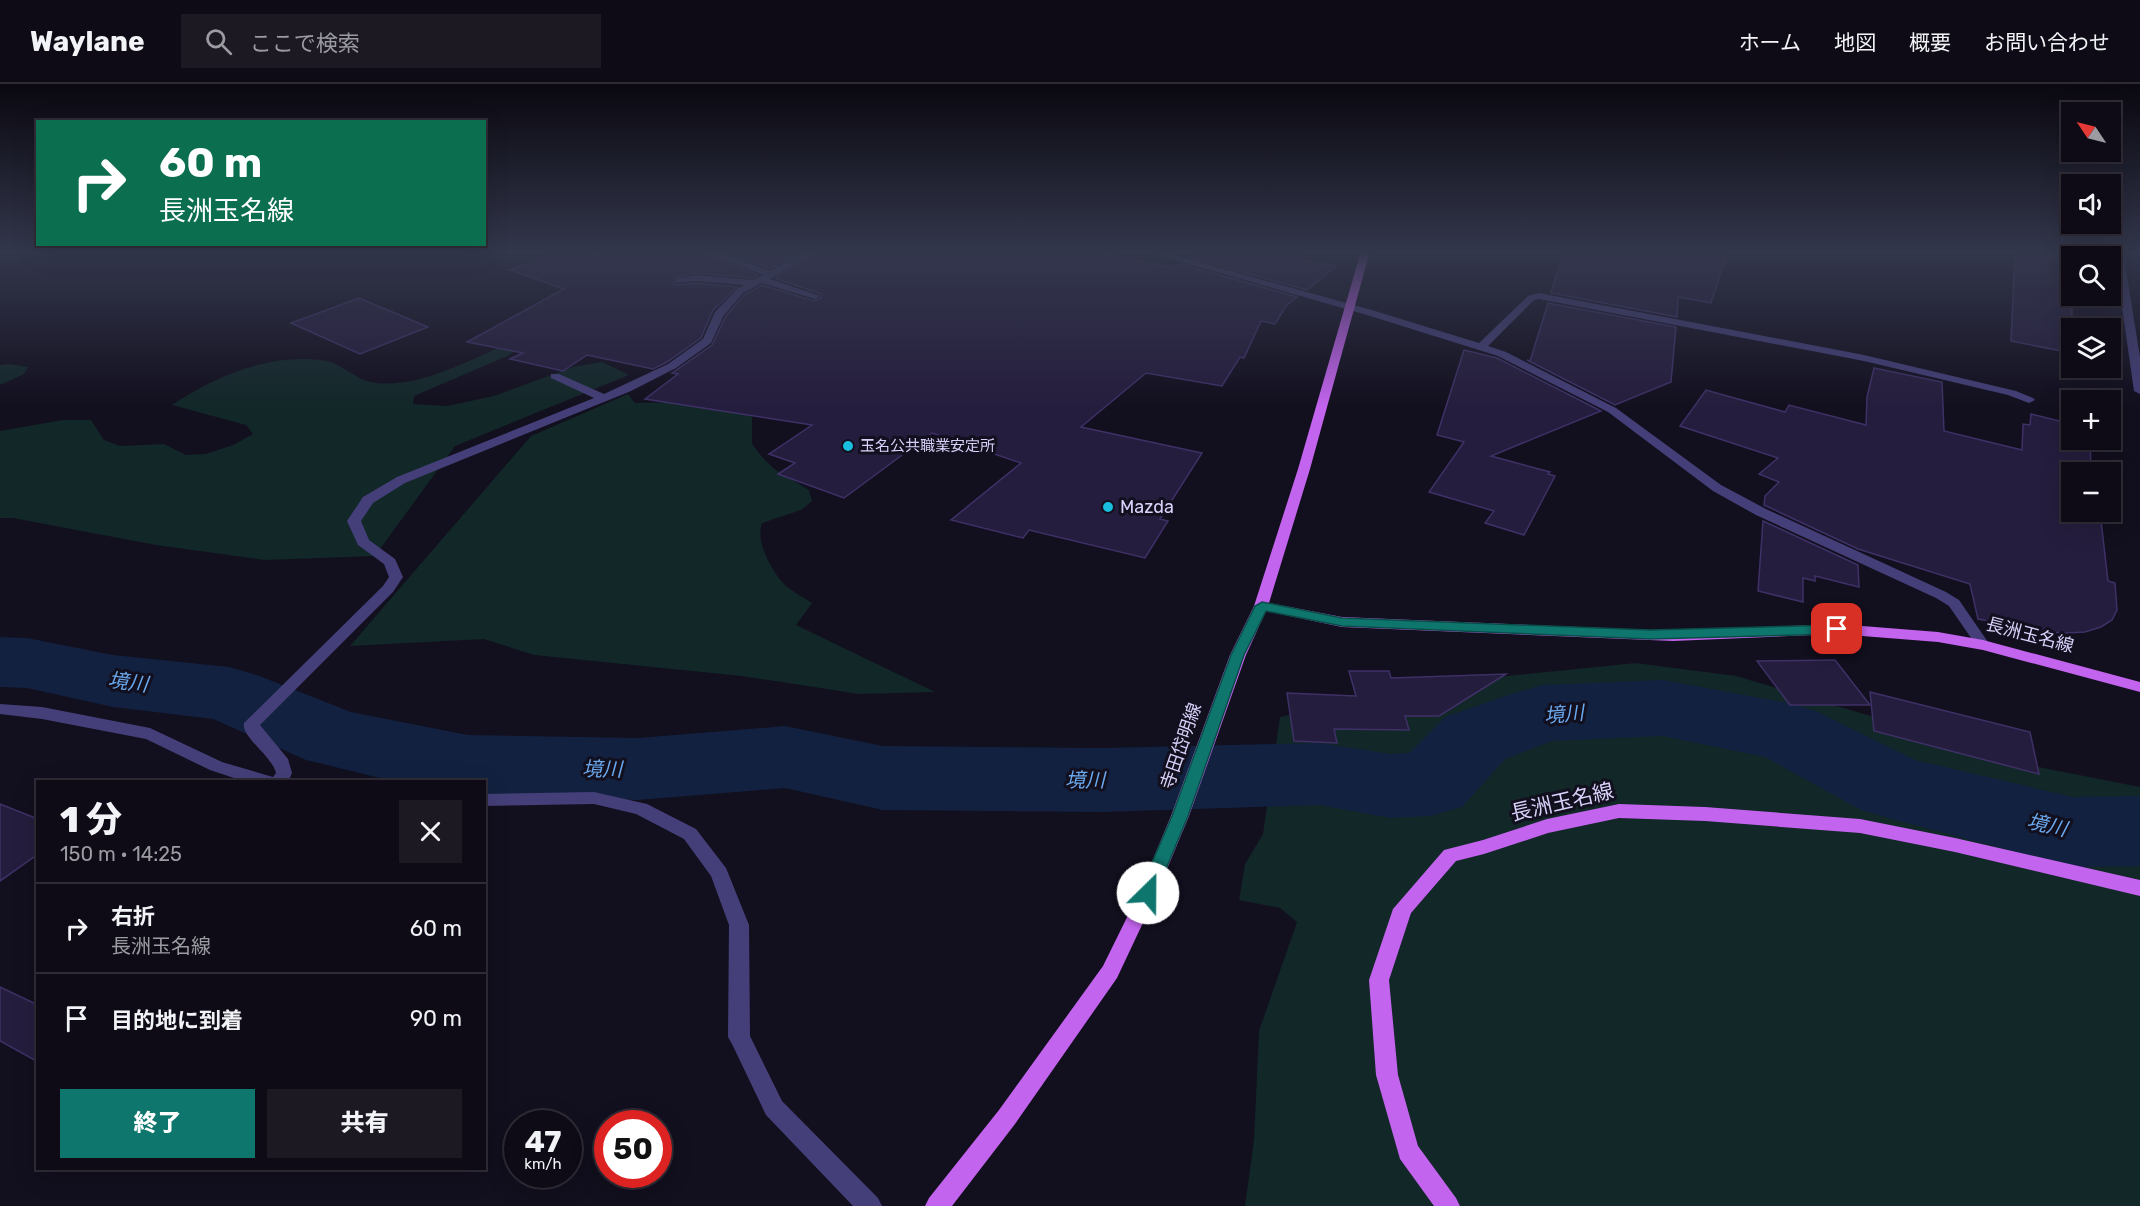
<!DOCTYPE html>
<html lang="ja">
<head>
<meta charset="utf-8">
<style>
  body { margin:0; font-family:Rubik,"Noto Sans JP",sans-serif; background:#1c1923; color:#f1f3f6; height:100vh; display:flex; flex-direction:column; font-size:22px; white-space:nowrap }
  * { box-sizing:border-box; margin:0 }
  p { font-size:20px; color:#9b9ba1 }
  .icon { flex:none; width:33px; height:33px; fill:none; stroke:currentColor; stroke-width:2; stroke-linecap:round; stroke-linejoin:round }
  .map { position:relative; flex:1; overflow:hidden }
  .drawer { position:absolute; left:36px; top:696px; width:450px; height:390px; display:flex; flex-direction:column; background:#0e0b16; border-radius:0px; box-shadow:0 6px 24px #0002,0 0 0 2px #2e2b35 }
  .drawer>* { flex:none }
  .guide { position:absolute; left:36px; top:36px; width:450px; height:126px; border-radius:0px; box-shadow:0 6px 24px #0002,0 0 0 2px #2e2b35; background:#0b6e4f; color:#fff; overflow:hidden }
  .needle { width:39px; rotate:305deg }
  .buttons { position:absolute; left:2061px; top:18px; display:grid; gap:12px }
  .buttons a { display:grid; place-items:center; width:60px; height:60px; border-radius:0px; background:#0e0b16; box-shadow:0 6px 24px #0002,0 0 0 2px #2e2b35; font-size:30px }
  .speed { position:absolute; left:504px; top:1026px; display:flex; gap:12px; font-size:30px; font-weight:700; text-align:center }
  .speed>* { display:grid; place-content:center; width:78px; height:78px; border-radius:50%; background:#0e0b16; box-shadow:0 6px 24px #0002,0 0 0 2px #2e2b35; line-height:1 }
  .speed small { font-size:15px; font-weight:400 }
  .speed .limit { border:9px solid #d22; background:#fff; color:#111 }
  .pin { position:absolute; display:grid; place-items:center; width:51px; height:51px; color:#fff; margin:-26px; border-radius:12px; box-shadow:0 3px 9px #0006 }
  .me { position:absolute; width:66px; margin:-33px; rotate:23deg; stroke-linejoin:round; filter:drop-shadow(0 0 4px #0008) }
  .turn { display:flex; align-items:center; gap:21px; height:126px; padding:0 24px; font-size:27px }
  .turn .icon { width:78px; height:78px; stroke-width:2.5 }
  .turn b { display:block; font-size:42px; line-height:51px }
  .round { display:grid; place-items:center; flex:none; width:63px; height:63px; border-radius:0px; background:#1c1923 }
  .headline { display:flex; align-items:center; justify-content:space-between; height:102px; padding:0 24px }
  h1 { font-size:36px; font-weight:800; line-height:45px }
  .action { display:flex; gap:12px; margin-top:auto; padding:12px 24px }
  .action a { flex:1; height:69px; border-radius:0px; background:#0f766e; color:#fff; font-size:24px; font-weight:800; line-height:69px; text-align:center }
  .action a+a { background:#1c1923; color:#f1f3f6 }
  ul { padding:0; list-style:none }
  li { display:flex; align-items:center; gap:18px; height:90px; padding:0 24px; border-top:2px solid #2e2b35 }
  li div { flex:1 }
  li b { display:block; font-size:22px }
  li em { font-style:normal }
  header { display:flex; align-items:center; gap:36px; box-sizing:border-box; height:84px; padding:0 30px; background:#0e0b16; border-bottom:2px solid #2e2b35 }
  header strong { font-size:28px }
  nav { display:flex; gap:33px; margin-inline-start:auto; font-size:21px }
  .search { width:420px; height:54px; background:#1c1923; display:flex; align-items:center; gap:15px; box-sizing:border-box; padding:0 21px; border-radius:0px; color:#9b9ba1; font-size:22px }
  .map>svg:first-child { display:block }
  .green { fill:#122728 }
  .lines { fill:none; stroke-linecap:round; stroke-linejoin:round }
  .river { fill:#12213f; fill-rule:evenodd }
  .building { fill:#251d3d; stroke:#3f3167; stroke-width:1.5 }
  .minor { fill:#443f78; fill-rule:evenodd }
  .major { fill:#c364ee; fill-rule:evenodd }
  .route { fill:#0f766e; stroke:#0a4d48; stroke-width:1.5 }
  .poi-dot { fill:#19bede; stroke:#120f1e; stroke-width:2 }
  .labels { text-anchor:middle; stroke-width:6; stroke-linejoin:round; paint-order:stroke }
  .far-poi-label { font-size:15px; fill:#d8d1fa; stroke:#120f1e; text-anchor:start }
  .poi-label { font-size:18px; fill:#d8d1fa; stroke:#120f1e; text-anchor:start }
  .street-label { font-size:18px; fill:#d8d1fa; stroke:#120f1e }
  .water-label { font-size:20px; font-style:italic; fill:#6ba9ee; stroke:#120f1e }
  .near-street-label { font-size:21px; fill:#d8d1fa; stroke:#120f1e }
</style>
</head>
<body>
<header>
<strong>Waylane</strong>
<div class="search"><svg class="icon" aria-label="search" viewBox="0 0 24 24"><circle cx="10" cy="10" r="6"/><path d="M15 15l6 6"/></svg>ここで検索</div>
<nav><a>ホーム</a><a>地図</a><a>概要</a><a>お問い合わせ</a></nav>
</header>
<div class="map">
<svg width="2140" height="1122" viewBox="0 0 2140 1122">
  <rect width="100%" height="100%" fill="#120f1e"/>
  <g class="green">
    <path d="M498 264H519L507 272 414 312 413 320 447 322 494 312 573 283 602 278 629 291 455 362 375 472 265 476 156 461 13 434H0V347L63 336H91L104 356 120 362 164 360 186 371 206 370 233 361 253 350 246 341 172 321C216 292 272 268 326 277 340 279 355 295 371 298 412 306 462 280 498 264Z"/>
    <polygon points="9,280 28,283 24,290 0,301 0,281"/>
    <path d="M628 310 635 319 679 318 752 331V360L763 374 773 384 809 406 812 417 801 426 762 439C755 458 772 487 784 500 791 507 803 513 812 519L796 541 935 608 859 610 742 592 534 571 484 555 350 562 531 352Z"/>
    <polygon points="1636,579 1736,592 1921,647 2023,680 2140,703 2140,1122 1245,1122 1254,1056 1259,947 1297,838 1280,824 1239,816 1245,780 1263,750 1280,633 1448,598"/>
  </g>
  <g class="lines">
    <polygon class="river" points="0,553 27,554 113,571 229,583 257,591 351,628 468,651 638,654 785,642 883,662 1103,664 1319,659 1391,670 1409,669 1445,633 1514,609 1543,601 1663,596 1787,619 1816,627 1915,676 2073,713 2140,712 2140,782 2073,783 1892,735 1861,726 1765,673 1663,652 1552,657 1505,675 1462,723 1431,732 1391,734 1319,721 1103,728 883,726 785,704 638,716 484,713 484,698 396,698 306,676 213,635 113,623 27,604 0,603"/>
  </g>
  <g class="building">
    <polygon points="561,167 596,167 598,173 605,173 612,167 702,167 758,191 753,194 696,189 674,194 674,199 676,201 696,199 737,203 713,226 701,254 667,278 653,285 587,271 563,287 510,275 523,269 467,258 564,205 510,186"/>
    <polygon points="724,167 803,167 770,185"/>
    <polygon points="821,167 1094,167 1174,184 1181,180 1297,213 1286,222 1275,240 1261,237 1244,274 1240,273 1222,302 1146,289 1081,343 1202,369 1160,435 1168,437 1145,474 1029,446 1023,454 951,436 1021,379 932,349 844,414 778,390 795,379 769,370 812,341 645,315 678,290 672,289 712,261 726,232 744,211 762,201 814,217 821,214 821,210 775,194"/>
    <polygon points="1201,167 1300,167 1298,175 1336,182 1307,206 1191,174"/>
    <polygon points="1564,167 1728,167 1711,219 1678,213 1677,233 1551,209"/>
    <polygon points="2015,167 2034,167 2067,173 2066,182 2072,183 2072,269 2011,257"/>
    <polygon points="359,214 428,243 360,270 291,239"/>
    <polygon points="1548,219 1676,243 1671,298 1615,321 1527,276 1530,277"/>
    <polygon points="1464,266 1497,274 1601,327 1491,372 1550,388 1548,390 1555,392 1524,451 1485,439 1494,427 1429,408 1464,358 1437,351"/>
    <polygon points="1874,284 1942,298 1944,347 2022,366 2023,340 2030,341 2031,330 2072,340 2072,356 2090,356 2091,388 2072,388 2072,428 2100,428 2108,497 2115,499 2117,526 2112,536 2101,543 2085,548 2067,549 2047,548 1978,535 1970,500 1858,465 1764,421 1765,412 1779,398 1759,390 1778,374 1680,342 1706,306 1785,328 1789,321 1866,341 1867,313"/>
    <polygon points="1763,437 1858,481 1859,503 1815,492 1815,497 1803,494 1803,518 1758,507"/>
    <polygon points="1835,576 1870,621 1790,621 1757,577"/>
    <polygon points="1349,587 1389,587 1391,594 1506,590 1439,632 1405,632 1409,646 1334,645 1337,659 1294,657 1287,609 1356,612"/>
    <polygon points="1870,608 2030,648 2039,690 1874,647"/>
    <polygon points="0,720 38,735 38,770 0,797"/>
    <polygon points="0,903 38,921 38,978 0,957"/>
  </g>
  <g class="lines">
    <g class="minor">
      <polygon points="598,167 610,167 604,171 598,171"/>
      <path d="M704 167H717L770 187 808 167H819L770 195 820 212 815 215 762 199 743 209 724 231 711 259 676 284 631 307 405 399 373 419 361 437 369 456 395 475 403 493 393 508 260 641 288 675 292 689 288 698H246L210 686 146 655 42 635 0 630V620L42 623 150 644 222 678 273 693 276 689C272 672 241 653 244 639L383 502 389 493 384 480 358 461 347 437 363 413 397 393 594 314 551 294V290H559L604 310 668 280 703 255 715 228 737 205 744 201 696 197 676 199V195L696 191 753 196 763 191Z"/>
      <polygon points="1144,167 1159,167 1375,227 1479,259 1528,212 1539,209 1864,271 2016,307 2033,314 2035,316 2029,319 2008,311 1864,277 1539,215 1534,216 1488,262 1506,268 1616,324 1721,401 1766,425 1946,508 1959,516 1990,561 1988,564 1978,564 1949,522 1936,514 1756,431 1713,407 1608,328 1498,272 1367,231"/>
      <polygon points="2114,167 2123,167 2140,273 2140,310 2134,307"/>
      <polygon points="594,708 647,720 696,745 726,784 749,841 750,952 782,1017 878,1114 882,1122 853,1122 766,1031 732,960 728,953 729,841 711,792 684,755 636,730 594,720 484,722 484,710"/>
    </g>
    <g class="major">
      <polygon points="1361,167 1370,167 1310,385 1269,519 1342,533 1673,547 1837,540 1938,548 1983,556 2140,598 2140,608 1983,566 1938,558 1837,550 1673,557 1342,543 1266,527 1246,571 1189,732 1157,809 1117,894 1015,1040 952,1122 925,1122 929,1114 999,1026 1103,882 1139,809 1171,732 1230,571 1254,522 1298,385"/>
      <polygon points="1619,720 1705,723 1860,735 1955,754 2140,796 2140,812 1955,768 1860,749 1705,737 1619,734 1548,749 1484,770 1456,777 1411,829 1389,896 1398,991 1418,1062 1456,1114 1460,1122 1434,1122 1400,1075 1376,991 1369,896 1393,825 1444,766 1483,756 1547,735"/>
    </g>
  </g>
  <linearGradient id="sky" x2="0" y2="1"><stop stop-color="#0a0810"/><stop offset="0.52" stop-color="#33374c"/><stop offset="1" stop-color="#33374c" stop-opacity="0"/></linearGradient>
  <rect width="2140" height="324" fill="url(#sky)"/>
  <polygon class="route" points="1262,518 1342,534 1650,546 1837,541 1844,545 1837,550 1650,555 1342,542 1266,527 1244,571 1188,732 1156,809 1154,814 1148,816 1142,814 1139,809 1172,732 1231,571 1255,522"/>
  <g class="poi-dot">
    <circle cx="848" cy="362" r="6"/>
    <circle cx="1108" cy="423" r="6"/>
  </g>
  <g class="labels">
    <g class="far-poi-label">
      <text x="860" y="367">玉名公共職業安定所</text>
    </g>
    <g class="poi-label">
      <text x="1120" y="429">Mazda</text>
    </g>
    <g class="street-label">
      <text transform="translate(2030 551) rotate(15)" y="6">長洲玉名線</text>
      <text transform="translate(1181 662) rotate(-71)" y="6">寺田岱明線</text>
    </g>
    <g class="water-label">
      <text transform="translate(128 598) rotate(7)" y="7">境川</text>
      <text transform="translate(1564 630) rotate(-5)" y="7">境川</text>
      <text transform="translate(602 685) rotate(1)" y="7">境川</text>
      <text x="1085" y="703">境川</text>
      <text transform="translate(2047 741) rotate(13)" y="7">境川</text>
    </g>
    <g class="near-street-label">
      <text transform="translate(1562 718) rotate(-13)" y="7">長洲玉名線</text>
    </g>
  </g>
</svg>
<div class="buttons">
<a><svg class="needle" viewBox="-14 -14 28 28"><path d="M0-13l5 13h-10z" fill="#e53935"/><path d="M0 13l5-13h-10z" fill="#9b9ba1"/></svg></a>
<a><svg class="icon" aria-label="sound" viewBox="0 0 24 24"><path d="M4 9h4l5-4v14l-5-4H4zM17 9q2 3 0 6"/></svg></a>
<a><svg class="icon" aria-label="search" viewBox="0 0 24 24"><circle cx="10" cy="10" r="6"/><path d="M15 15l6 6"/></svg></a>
<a><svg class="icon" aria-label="layers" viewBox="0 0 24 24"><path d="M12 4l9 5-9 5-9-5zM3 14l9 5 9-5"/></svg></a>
<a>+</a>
<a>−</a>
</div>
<div class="speed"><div>47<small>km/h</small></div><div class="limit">50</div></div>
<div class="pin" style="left:1837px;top:545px;background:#d93025"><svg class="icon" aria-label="arrive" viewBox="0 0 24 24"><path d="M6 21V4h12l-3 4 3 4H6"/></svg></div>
<svg class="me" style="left:1148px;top:809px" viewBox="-20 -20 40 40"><circle r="19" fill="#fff"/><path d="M0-13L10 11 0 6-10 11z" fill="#0f766e"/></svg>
<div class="guide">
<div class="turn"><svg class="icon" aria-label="right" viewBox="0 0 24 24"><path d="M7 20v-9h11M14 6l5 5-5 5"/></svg><div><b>60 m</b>長洲玉名線</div></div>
</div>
<section class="drawer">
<div class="headline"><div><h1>1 分</h1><p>150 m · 14:25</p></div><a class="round"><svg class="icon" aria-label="close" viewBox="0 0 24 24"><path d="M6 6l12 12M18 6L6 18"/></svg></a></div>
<ul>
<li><svg class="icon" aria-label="right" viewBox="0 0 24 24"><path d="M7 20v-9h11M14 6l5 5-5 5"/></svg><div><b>右折</b><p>長洲玉名線</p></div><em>60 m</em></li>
<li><svg class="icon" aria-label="arrive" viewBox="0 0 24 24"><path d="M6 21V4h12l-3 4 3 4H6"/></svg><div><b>目的地に到着</b></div><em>90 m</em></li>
</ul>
<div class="action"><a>終了</a><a>共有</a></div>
</section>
</div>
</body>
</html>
